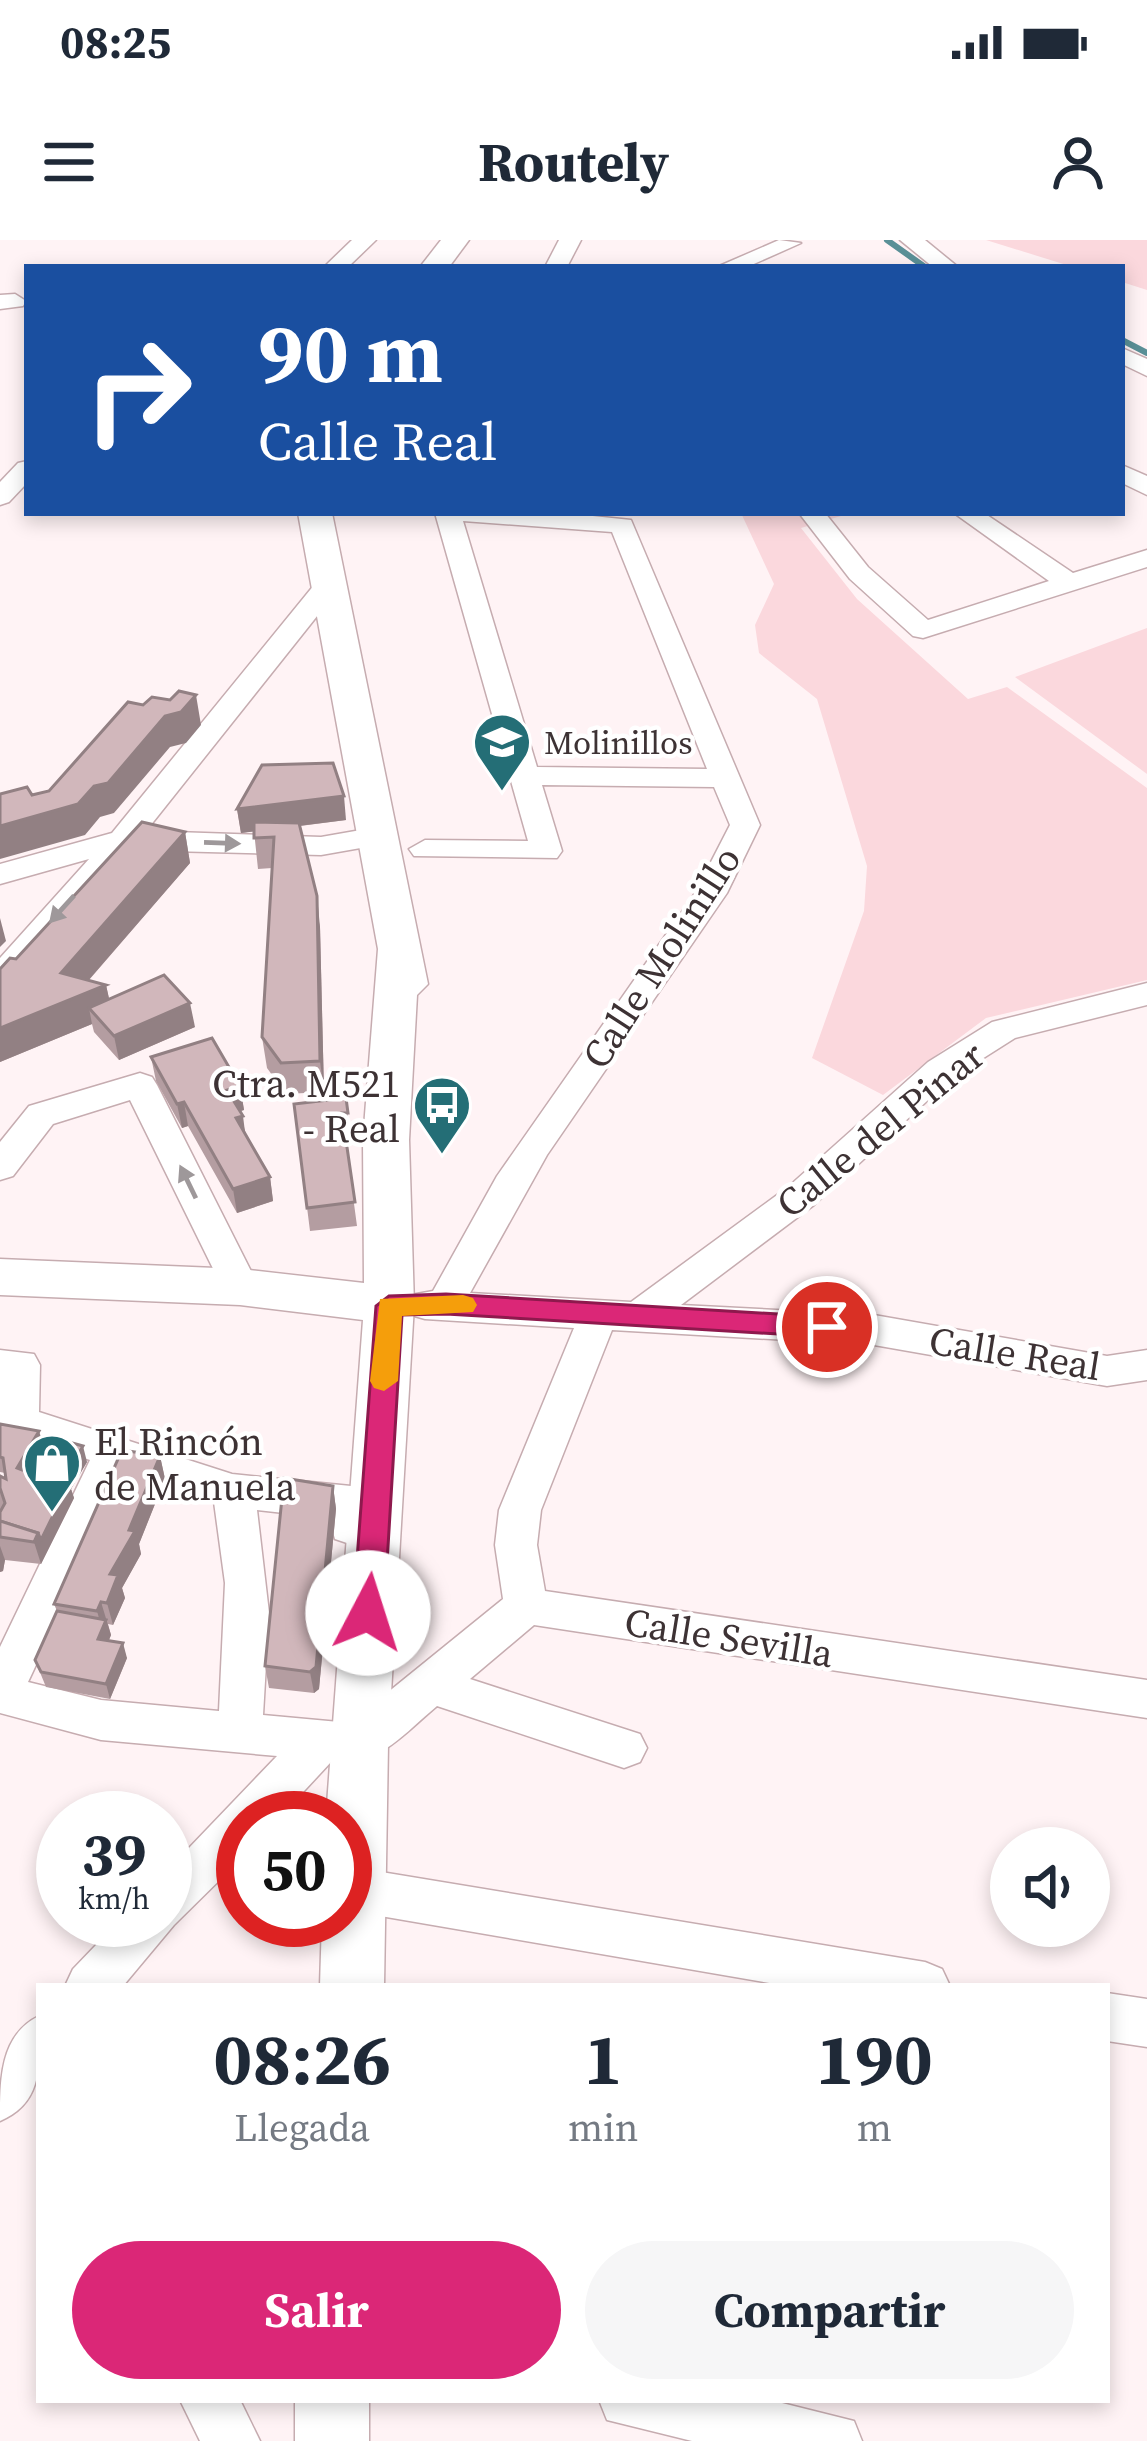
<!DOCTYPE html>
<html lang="es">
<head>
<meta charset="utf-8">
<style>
  body { margin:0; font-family:"Source Serif 4",serif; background:#f6f6f7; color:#1f2937; height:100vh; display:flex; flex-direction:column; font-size:45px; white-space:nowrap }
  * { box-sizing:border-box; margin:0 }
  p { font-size:39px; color:#747a83 }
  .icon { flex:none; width:66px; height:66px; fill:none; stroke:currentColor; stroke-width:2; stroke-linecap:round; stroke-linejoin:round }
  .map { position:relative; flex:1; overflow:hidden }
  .sheet { position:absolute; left:36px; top:1743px; width:1074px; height:420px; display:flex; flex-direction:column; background:#fff; border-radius:0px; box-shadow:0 6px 18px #0003 }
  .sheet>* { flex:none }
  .guide { position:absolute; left:24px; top:24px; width:1101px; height:252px; border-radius:0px; box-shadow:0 6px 18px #0003; background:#1a4fa0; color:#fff; overflow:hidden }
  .tools { position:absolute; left:990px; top:1587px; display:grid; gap:24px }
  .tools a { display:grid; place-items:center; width:120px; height:120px; border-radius:50%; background:#fff; box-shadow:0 6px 18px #0003; font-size:60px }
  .speed { position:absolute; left:36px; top:1551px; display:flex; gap:24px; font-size:60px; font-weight:700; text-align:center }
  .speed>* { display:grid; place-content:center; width:156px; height:156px; border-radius:50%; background:#fff; box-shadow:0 6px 18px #0003; line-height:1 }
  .speed small { font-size:30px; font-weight:400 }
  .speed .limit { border:18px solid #d22; background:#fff; color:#111 }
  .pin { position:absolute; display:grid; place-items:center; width:102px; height:102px; color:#fff; margin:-51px; border:6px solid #fff; border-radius:50%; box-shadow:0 3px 12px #0007 }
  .me { position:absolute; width:132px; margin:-66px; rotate:5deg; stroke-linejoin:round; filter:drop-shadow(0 0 9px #0008) }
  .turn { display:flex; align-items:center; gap:42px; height:252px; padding:0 36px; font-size:54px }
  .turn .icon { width:156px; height:156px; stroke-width:2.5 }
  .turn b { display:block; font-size:84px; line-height:102px }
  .eta { display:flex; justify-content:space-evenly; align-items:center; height:204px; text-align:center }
  .eta b { font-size:72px; font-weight:700; line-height:84px }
  .primary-button { display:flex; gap:24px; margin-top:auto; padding:24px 36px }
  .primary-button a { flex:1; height:138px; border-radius:72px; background:#db2777; color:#fff; font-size:48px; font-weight:700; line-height:138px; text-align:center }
  .primary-button a+a { background:#f6f6f7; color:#1f2937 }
  .status { display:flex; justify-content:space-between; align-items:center; height:84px; padding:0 60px; background:#fff; direction:ltr }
  .status svg { height:33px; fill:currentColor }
  header { display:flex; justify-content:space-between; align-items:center; height:156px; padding:0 36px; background:#fff; font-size:54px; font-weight:700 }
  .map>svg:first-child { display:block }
  .green { fill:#fbd8dd }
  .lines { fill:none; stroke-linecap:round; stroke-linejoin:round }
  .stream { stroke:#5a9097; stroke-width:6 }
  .minor-casing { stroke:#c6acb0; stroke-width:3 }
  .major-casing { stroke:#c6acb0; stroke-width:3 }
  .minor { fill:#fff; fill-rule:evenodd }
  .major { fill:#fff; fill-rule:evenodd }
  .wall { fill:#b49da1 }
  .shaded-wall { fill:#928083 }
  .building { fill:#d1b7bb; stroke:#928083; stroke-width:3 }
  .oneway { fill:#9e989a }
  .route { fill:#db2777; stroke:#8e194d; stroke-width:3 }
  .slow { fill:#f59e0b }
  .labels { text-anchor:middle; stroke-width:9; stroke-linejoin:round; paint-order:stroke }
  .far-poi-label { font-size:33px; fill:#3d3234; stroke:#fff; text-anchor:start }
  .street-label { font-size:39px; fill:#3d3234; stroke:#fff }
  .poi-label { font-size:39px; fill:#3d3234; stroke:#fff; text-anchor:end }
</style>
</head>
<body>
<div class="status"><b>08:25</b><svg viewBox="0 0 49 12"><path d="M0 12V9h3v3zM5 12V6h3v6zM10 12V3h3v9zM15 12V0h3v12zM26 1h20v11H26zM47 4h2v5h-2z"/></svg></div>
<header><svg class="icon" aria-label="menu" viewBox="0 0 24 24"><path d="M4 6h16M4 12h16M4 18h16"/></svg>Routely<svg class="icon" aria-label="person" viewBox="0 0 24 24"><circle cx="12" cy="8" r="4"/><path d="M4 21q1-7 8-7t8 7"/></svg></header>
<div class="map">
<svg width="1147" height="2201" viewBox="0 0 1147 2201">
  <rect width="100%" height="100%" fill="#fff3f5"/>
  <g class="green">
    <polygon points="986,0 1147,0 1147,50 1122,42 1122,27 1073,27"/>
    <polygon points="741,273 851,273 801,288 857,359 968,459 1007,447 1147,548 1147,740 986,778 883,855 812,818 864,671 867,626 817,459 759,413 755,385 774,344"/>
    <polygon points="1147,388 1147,534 1015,437"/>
  </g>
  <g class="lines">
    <g class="stream">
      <polyline points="887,0 925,27"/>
      <polyline points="1122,100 1147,113"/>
    </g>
    <defs>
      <g id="minor">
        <polygon points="352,0 376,0 348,27 324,27"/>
        <polygon points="559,0 581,0 567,27 545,27"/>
        <polygon points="779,0 801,3 747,27 717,27"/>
        <polygon points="900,0 925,0 958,27 933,27"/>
        <polygon points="0,55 15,54 26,61 23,66 0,69"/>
        <polygon points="1122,108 1147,119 1147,136 1122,124"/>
        <polygon points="27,221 27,243 9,262 0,265 0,242 18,223"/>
        <polygon points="1122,225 1147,236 1147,255 1122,243"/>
        <path d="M435 273H564L631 280 760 585 727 653 547 915 470 1053 631 1062 788 947 928 822 992 782 1147 743V765L1015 798 952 838 814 965 681 1065 874 1075 1107 1116 1147 1110V1140L1107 1146 874 1105 612 1090 541 1270 537 1305 545 1351 1147 1440V1478L534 1385 470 1439 640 1494 647 1508 640 1522 624 1528 437 1466C402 1495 380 1526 331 1522L279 1578H243V1617L174 1685 123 1746H65L73 1729 120 1680H165V1633L277 1516 101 1500 0 1473V1407L90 1220 19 1197H0V1110L34 1114 40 1125 39 1172 232 1234 351 1246 366 1251 372 1269 391 1274 397 1286 391 1298 350 1304 335 1299 329 1278 257 1270 269 1373 263 1475 350 1483 503 1359 495 1305 499 1270 574 1088 425 1079 411 1075 406 1065 411 1055 433 1051 497 936 695 653 730 585 714 547 542 545 562 611 557 618 414 616 409 609 425 600 528 601ZM463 281 612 292 707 529 537 527ZM126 1232 214 1262 225 1343 219 1471 101 1460 28 1442Z"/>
        <polygon points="799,273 825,273 868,327 928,380 1049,341 954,273 984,273 1073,333 1147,310 1147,327 923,398 913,396 850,339"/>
        <polygon points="328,337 337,339 341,345 337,351 146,591 321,597 378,587 389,589 393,596 389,603 321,615 131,610 12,746 0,749 0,718 89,619 0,644 0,624 112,593 319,339"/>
        <polygon points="140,833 152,837 157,845 259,1047 253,1057 240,1061 227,1057 130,860 53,884 13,936 0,940 0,902 29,866"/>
        <polygon points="357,1628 925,1722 942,1729 950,1746 787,1746 357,1672 345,1668 345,1632"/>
        <polygon points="1107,1753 1147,1759 1147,1807 1107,1801"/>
        <path d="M39 1776C39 1819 46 1862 0 1881 0 1839 0 1795 39 1776Z"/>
        <polygon points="180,2160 240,2160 260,2201 200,2201"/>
        <polygon points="599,2160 770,2160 854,2181 862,2201 692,2201 607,2180"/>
      </g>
      <g id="major">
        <polygon points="441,0 469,0 449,27 420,27"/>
        <polygon points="298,273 332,273 428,744 417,755 409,900 414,1065 388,1504 384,1746 320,1746 322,1680 345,1680 345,1578 326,1578 363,1080 240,1065 0,1055 0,1019 240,1029 364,1043 363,900 378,709"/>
        <rect x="295" y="2160" width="74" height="41"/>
      </g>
    </defs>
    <use href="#minor" class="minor-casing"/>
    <use href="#major" class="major-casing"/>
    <use href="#minor" class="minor"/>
    <use href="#major" class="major"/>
  </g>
  <g class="wall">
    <polygon points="237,569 346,580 300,586 320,687 324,852 286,854 267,828 262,797 272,628 258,629 254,591 241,593"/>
    <polygon points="185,592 190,623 89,740 106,745 109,759 195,787 119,820 94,792 92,784 0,822 0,729 16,719"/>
    <polygon points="151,817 240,846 244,870 240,871 246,895 270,937 273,961 237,973 188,886 182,888 156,841"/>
    <polygon points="346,858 350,897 345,897 357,986 310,991 294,864"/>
    <polygon points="0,1184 87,1222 71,1249 74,1258 41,1324 5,1320 3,1331 0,1332 0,1236 6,1239 5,1233 0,1232"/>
    <polygon points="160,1216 165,1239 139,1304 141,1314 122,1348 125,1358 113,1385 108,1384 111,1395 109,1400 127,1418 110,1459 46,1447 35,1420 57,1371 54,1364"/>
    <polygon points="333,1246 336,1269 319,1449 314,1453 269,1448 265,1426"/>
  </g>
  <g class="shaded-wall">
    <polygon points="196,455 201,485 186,503 170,507 114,573 100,577 85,595 0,619 0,586 94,546 165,476"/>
    <polygon points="344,556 346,580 241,593 237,569"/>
    <polygon points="185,592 190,623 73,758 106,745 113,776 89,768 92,784 0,822 0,788 61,733"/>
    <polygon points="317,656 320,687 324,852 320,821"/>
    <polygon points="0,678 6,701 0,707"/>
    <polygon points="190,763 195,787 119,820 114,796"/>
    <polygon points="240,846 244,870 231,874 227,850"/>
    <polygon points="184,862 188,886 182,888 177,864"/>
    <polygon points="243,876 246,900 236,878"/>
    <polygon points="270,937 273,961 237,973 233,949"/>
    <polygon points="39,1191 44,1207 22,1244 17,1228"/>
    <polygon points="83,1206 87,1222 71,1249 74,1258 41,1324 34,1302 62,1241"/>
    <polygon points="160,1216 165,1239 139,1304 141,1314 122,1348 125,1358 113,1385 107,1363 110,1334"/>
    <polygon points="333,1246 336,1269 319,1449 314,1453 310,1432"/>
    <polygon points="0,1306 5,1320 3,1331 0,1332"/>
    <polygon points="101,1362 111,1395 103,1414 98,1399 102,1389 97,1371"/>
    <polygon points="123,1403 127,1418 110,1459 106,1444"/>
  </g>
  <g class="building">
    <polygon points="179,451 196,455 181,472 165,476 108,543 94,546 78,564 0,586 0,554 27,547 32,555 49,551 128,462 143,465 152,457 170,460"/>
    <polygon points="333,523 344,556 237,569 262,525"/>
    <polygon points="142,582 185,592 61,733 106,745 0,788 0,729 10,718 16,719"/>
    <polygon points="254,582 299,583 317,656 320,821 281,823 262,797 274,597 254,598"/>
    <polygon points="164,735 190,763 114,796 89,768"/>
    <polygon points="212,798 240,846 227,850 243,876 236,878 270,937 233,949 184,862 177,864 151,817"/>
    <polygon points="346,858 348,873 342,873 355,962 307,968 294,864"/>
    <polygon points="0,1184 39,1191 17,1228 22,1230 47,1196 83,1206 62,1241 69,1243 41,1300 38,1293 0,1281 0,1272 5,1263 0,1248 0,1236 6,1239 3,1218 0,1217"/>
    <polygon points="122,1210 160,1216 129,1290 135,1291 110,1334 118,1335 107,1363 101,1362 97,1371 54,1364"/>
    <polygon points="284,1238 333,1246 316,1427 310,1432 265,1426"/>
    <polygon points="0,1281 38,1293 34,1302 0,1297"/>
    <polygon points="57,1371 106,1380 98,1399 123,1403 106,1444 41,1432 35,1420"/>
  </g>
  <defs><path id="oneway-solid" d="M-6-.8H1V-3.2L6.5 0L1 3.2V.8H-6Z" transform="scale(3)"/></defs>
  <g class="oneway">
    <use href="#oneway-solid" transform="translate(222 603) rotate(2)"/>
    <use href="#oneway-solid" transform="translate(62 669) rotate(132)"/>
    <use href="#oneway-solid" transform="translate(188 942) rotate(-116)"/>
  </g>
  <polygon class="route" points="446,1054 827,1077 841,1087 827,1097 446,1074 402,1075 384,1373 379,1382 368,1386 358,1382 353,1373 376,1066 389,1056"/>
  <polygon class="slow" points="463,1055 473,1058 477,1065 473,1072 402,1076 398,1141 384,1151 374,1148 370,1141 380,1059"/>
  <defs>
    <symbol id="school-pin" viewBox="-11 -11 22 30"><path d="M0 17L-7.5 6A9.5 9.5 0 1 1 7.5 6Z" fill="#246e76" stroke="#fff"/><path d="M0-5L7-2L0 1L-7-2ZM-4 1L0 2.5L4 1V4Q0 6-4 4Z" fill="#fff"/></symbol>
    <symbol id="bus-pin" viewBox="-11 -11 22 30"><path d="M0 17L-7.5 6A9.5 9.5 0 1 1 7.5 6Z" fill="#246e76" stroke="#fff"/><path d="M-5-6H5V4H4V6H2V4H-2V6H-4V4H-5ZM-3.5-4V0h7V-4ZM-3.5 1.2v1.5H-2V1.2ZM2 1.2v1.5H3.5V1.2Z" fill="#fff"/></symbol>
    <symbol id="shop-pin" viewBox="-11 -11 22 30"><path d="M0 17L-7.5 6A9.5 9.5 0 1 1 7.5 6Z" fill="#246e76" stroke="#fff"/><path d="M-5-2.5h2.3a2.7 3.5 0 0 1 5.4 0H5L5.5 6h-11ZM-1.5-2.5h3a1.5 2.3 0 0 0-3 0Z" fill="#fff"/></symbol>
  </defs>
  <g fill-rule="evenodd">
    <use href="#school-pin" x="469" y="469" width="66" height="90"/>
    <use href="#bus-pin" x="409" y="832" width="66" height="90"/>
    <use href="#shop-pin" x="19" y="1190" width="66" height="90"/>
  </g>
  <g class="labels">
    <g class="far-poi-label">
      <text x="544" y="514">Molinillos</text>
    </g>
    <g class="street-label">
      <text transform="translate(661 717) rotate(-57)" y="14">Calle Molinillo</text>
      <text transform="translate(880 889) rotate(-39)" y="14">Calle del Pinar</text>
      <text transform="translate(1015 1113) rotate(9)" y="14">Calle Real</text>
      <text transform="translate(729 1397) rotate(9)" y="14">Calle Sevilla</text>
    </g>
    <g class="poi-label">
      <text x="400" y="857">Ctra. M521<tspan x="400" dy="45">- Real</tspan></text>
      <text x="94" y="1215" text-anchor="start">El Rincón<tspan x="94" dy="45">de Manuela</tspan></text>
    </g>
  </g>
</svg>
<div class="tools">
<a><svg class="icon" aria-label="sound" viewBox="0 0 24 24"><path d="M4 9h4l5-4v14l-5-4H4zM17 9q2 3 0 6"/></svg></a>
</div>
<div class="speed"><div>39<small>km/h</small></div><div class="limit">50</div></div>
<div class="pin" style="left:827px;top:1087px;background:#d93025"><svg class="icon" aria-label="arrive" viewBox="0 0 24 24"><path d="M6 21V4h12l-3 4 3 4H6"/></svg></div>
<svg class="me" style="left:368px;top:1373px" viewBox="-20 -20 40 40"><circle r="19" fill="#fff"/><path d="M0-13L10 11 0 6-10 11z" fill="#db2777"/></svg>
<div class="guide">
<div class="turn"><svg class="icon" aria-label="right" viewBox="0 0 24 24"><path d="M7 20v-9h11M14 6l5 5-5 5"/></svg><div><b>90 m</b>Calle Real</div></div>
</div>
<section class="sheet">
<div class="eta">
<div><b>08:26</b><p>Llegada</p></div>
<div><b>1</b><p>min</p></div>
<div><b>190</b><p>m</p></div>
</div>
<div class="primary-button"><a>Salir</a><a>Compartir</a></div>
</section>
</div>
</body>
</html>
